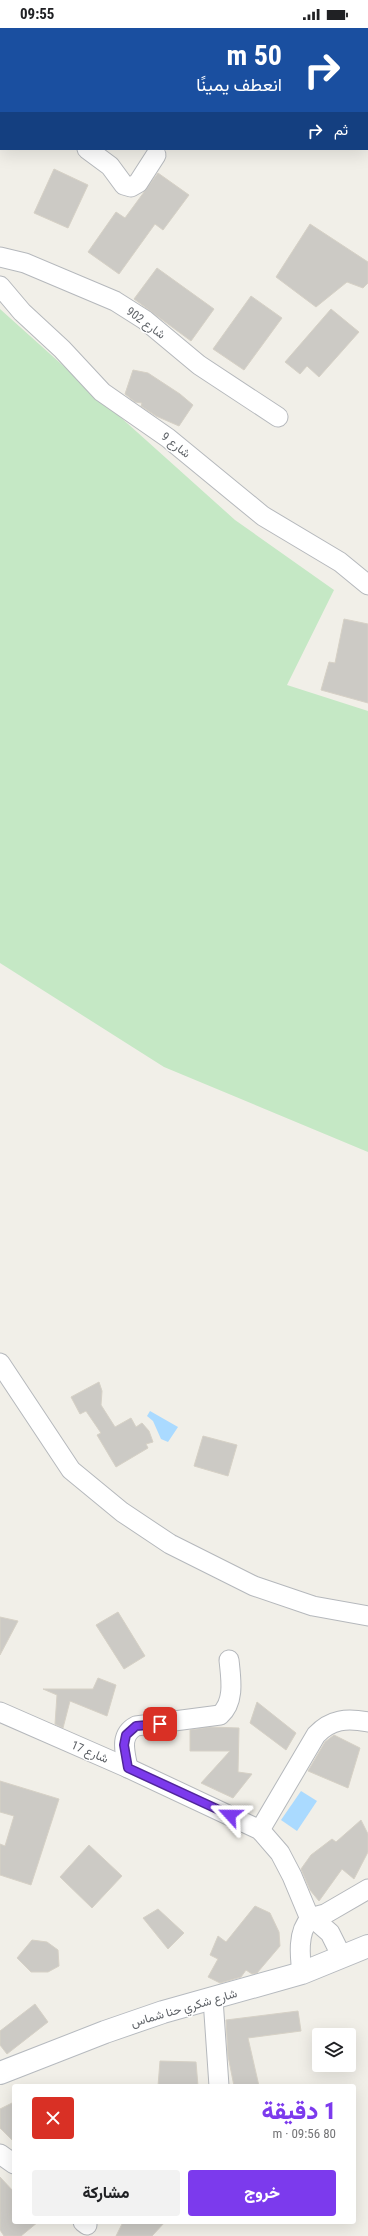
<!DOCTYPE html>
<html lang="ar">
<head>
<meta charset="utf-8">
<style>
  body { margin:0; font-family:"Roboto Condensed",Vazirmatn,sans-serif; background:#f2f2f2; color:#202124; direction:rtl; height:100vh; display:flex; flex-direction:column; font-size:15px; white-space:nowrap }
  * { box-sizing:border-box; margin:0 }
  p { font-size:13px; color:#757577 }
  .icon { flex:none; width:22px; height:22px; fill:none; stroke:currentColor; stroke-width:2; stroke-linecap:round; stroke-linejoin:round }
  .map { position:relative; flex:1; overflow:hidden; direction:ltr }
  .sheet { position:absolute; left:12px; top:2056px; width:344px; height:140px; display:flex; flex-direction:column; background:#fff; border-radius:4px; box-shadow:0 4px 16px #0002; direction:rtl }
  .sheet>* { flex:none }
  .hud { position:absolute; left:0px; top:0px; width:368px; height:122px; box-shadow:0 4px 16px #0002; direction:rtl; background:#1a4fa0; color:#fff; overflow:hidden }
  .fabs { position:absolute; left:312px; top:2000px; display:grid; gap:8px }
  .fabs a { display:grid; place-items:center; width:44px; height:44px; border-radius:4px; background:#fff; box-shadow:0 4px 16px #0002; font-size:20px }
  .pin { position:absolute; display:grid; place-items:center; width:34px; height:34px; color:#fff; margin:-17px; border-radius:8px; box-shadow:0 2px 6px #0006 }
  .me { position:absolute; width:44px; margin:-22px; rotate:294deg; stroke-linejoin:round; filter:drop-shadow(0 0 3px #0008) }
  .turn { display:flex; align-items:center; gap:14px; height:84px; padding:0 20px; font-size:18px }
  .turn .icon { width:52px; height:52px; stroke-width:2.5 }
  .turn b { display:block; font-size:28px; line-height:34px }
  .then { display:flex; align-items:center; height:38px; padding:0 20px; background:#0003; gap:8px; font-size:15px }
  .round { display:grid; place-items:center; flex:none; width:42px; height:42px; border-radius:4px; background:#f2f2f2 }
  .summary { display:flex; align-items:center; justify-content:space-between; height:68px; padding:0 20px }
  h1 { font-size:24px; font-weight:800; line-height:30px; color:#7c3aed }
  .button { display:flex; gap:8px; margin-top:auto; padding:8px 20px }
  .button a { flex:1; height:46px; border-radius:4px; background:#7c3aed; color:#fff; font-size:16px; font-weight:800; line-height:46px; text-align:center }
  .button a+a { background:#f2f2f2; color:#202124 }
  .status { display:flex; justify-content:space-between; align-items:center; height:28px; padding:0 20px; background:#fff; direction:ltr }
  .status svg { height:11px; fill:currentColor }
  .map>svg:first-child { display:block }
  .green { fill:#c5e8c5 }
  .water { fill:#aadaff }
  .building { fill:#cccac5; stroke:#d6d1c6 }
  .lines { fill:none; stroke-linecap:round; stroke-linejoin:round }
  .street-casing { stroke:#b5b8bc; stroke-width:21 }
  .secondary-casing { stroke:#b6babf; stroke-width:24 }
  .street { stroke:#fff; stroke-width:19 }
  .secondary { stroke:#fff; stroke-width:22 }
  .route-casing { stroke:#51269a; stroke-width:10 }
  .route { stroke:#7c3aed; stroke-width:7 }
  .labels { text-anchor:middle; stroke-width:3; stroke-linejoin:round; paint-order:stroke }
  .street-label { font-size:12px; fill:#5f6368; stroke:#fff }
</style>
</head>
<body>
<div class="status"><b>09:55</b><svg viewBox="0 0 49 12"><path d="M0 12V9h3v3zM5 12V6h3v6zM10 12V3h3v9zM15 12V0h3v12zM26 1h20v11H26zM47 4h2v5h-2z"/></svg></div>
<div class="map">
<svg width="368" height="2208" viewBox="0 0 368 2208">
  <rect width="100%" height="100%" fill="#f1efe8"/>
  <polygon class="green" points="0,281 235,492 334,562 287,657 368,683 368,1124 164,1039 0,935"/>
  <g class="water">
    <polygon points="150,1383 178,1399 168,1414 161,1411 153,1393 147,1388"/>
    <polygon points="301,1763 317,1773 297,1803 281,1792"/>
  </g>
  <g class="building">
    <polygon points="54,141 88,157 68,200 34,185"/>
    <polygon points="158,145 189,167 163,202 155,196 119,246 88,224 116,184 125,190"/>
    <polygon points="310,196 368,234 368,255 363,260 347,254 316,279 276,249"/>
    <polygon points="157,240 214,281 191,313 134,271"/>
    <polygon points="251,268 282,290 244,342 213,321"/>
    <polygon points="331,281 359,304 319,349 307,338 300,346 285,334"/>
    <polygon points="133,342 148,345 180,366 193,377 179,398 156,388 141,378 142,375 135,374 125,366"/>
    <polygon points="344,591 368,596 368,675 321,662 329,634 335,635"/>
    <polygon points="99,1354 102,1363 101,1377 115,1399 131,1390 136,1399 142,1395 149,1403 153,1414 146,1416 148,1420 116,1439 97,1407 101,1405 86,1383 80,1386 71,1369"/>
    <polygon points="203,1408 237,1417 228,1448 194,1438"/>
    <polygon points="118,1584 145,1628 124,1641 96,1597"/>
    <polygon points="0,1589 18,1593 0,1627"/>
    <polygon points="98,1650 116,1657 107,1688 70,1673 63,1700 55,1696 57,1667 43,1661 93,1661"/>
    <polygon points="257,1674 296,1705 286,1722 250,1695"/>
    <polygon points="210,1699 239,1700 238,1744 252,1746 233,1770 201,1755 230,1723 190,1723 190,1702"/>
    <polygon points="334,1707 360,1720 348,1760 308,1743 325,1714"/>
    <polygon points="0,1753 59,1771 31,1857 0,1847 0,1816 5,1818 14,1788 0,1784"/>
    <polygon points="361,1792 368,1806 368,1824 354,1851 342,1841 319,1873 310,1862 301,1841 311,1827 332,1811 336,1814"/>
    <polygon points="89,1817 122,1848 92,1880 60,1849"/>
    <polygon points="255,1878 270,1885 279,1904 280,1918 257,1945 252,1946 246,1942 241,1949 220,1955 208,1949 218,1931 210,1927 218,1908 226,1914"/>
    <polygon points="158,1881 184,1905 168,1921 143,1890"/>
    <polygon points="32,1912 47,1914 58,1922 59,1938 48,1944 31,1944 17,1930"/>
    <polygon points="35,1976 48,1994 7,2026 0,2017 0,2003"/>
    <polygon points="298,1983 301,2003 248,2010 259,2058 234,2058 228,2028 226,1992"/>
    <polygon points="160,2033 196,2034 198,2058 158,2058"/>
    <polygon points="14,2074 14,2114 0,2100 0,2081"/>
    <polygon points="0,2149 14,2164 14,2194 38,2194 21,2208 4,2208 0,2202"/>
    <polygon points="123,2194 165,2194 152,2208 116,2208"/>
  </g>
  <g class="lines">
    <defs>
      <g id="street">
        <polyline points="317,0 318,1"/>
        <polyline points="0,106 1,106"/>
        <polyline points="87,121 110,138 124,157 131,159 138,155 156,127"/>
        <polyline points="0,229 25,235 115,273 145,292 199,337 278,389"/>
        <polyline points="0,258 22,284 62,321 102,364 168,410 263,488 340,534 368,557"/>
        <polyline points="0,1335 71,1442 122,1484 170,1516 254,1558 313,1578 368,1588"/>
        <polyline points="0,1684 128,1740 260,1802 280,1825 292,1848 310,1891"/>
        <path d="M128 1740C125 1724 119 1707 136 1698L220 1687C235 1674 231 1651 229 1632"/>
        <path d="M260 1802 316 1707C331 1691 347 1690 368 1694"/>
        <polyline points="310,1890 325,1886 368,1861"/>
        <polyline points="310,1891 314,1891 330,1905 342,1929"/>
        <path d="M302 1945C300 1929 297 1904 310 1891"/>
        <polyline points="213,1971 219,2058"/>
        <polyline points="0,2126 14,2136"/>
        <polyline points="83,2194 87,2197"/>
      </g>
      <polyline id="secondary" points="0,2045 105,2004 163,1984 302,1945 368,1918"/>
    </defs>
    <use href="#street" class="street-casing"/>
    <use href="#secondary" class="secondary-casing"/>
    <use href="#street" class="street"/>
    <use href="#secondary" class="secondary"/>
  </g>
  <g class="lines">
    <defs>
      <polyline id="route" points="160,1696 136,1698 126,1707 124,1717 128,1740 230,1787"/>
    </defs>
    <use href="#route" class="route-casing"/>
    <use href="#route" class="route"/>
  </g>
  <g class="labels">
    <g class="street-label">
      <text transform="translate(146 295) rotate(36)" y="4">شارع 902</text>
      <text transform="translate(176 417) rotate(38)" y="4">شارع 9</text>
      <text transform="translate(90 1724) rotate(23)" y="4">شارع 17</text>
      <text transform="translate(184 1980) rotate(-16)" y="4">شارع شكري حنا شماس</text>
    </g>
  </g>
</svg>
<div class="fabs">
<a><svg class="icon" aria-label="layers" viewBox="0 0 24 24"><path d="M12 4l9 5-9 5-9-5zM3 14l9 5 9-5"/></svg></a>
</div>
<div class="pin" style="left:160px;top:1696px;background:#d93025"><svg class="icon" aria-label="arrive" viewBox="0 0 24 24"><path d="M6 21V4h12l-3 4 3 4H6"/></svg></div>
<svg class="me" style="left:230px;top:1787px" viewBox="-20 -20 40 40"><path d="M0-17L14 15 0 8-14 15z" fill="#7c3aed" stroke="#fff" stroke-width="4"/></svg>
<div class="hud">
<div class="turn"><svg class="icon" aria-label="right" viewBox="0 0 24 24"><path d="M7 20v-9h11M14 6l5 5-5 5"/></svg><div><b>50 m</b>انعطف يمينًا</div></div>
<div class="then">ثم<svg class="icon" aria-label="right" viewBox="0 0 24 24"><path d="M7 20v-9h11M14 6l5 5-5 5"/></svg></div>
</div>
<section class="sheet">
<div class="summary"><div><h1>1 دقيقة</h1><p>80 m · 09:56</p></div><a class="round" style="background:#d93025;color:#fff"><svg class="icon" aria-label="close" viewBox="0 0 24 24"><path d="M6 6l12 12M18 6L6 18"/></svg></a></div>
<div class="button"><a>خروج</a><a>مشاركة</a></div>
</section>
</div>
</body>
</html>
